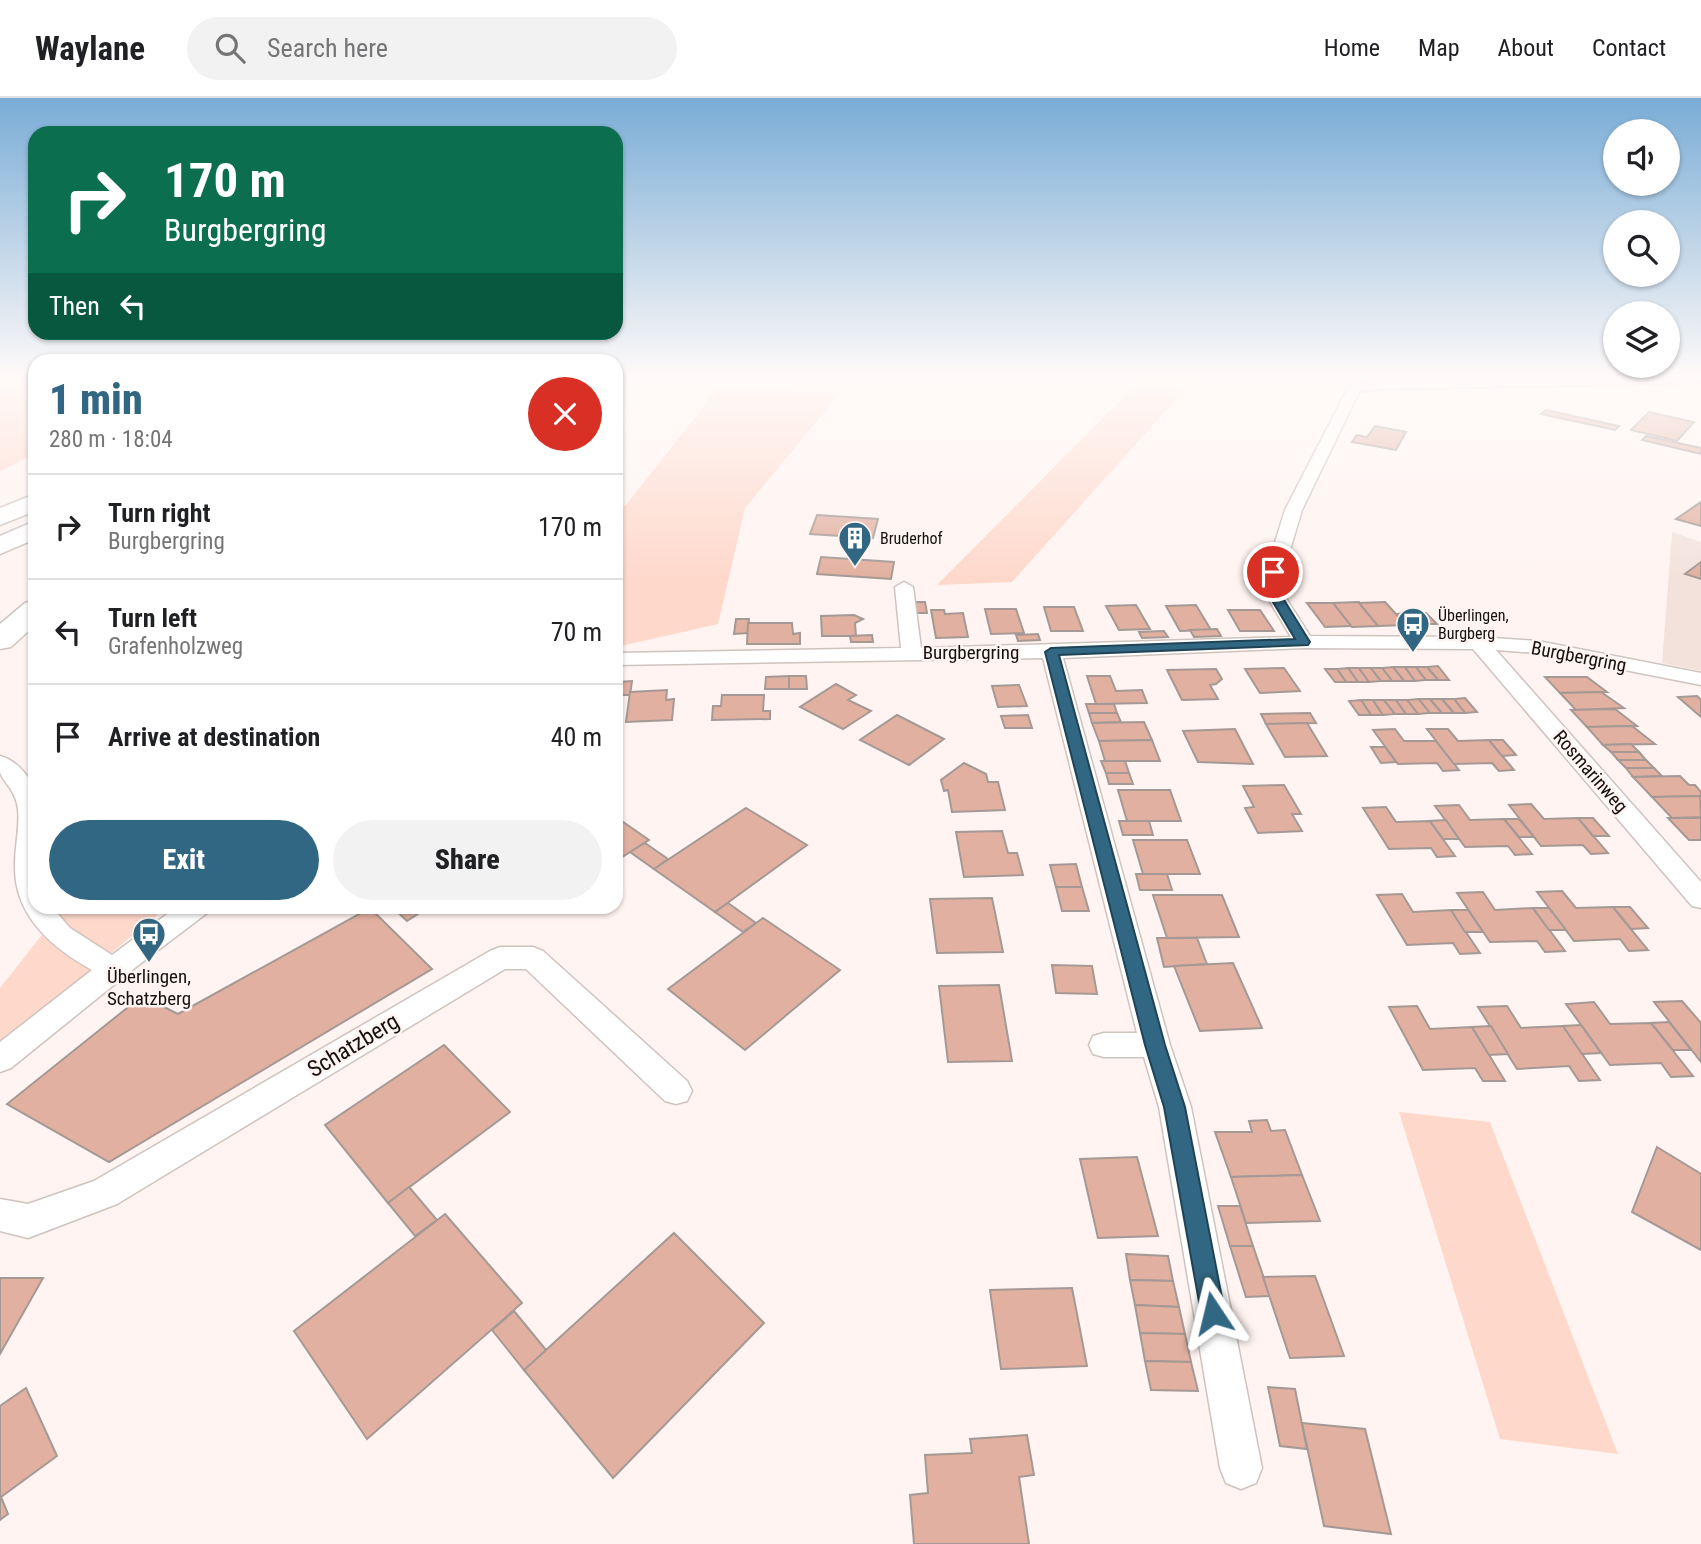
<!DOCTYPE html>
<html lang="en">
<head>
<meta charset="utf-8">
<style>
  body { margin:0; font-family:"Roboto Condensed",sans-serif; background:#f2f2f2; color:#202124; height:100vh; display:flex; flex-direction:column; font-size:26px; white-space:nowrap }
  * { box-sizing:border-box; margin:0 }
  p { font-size:23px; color:#757577 }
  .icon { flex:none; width:38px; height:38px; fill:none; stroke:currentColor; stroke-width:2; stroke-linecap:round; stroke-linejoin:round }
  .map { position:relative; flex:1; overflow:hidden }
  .sheet { position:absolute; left:28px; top:256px; width:595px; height:560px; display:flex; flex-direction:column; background:#fff; border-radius:21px; box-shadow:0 2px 5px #0004 }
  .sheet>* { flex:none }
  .guide { position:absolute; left:28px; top:28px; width:595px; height:214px; border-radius:21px; box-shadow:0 2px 5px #0004; background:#0b6e4f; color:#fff; overflow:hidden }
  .fabs { position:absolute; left:1603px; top:21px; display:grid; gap:14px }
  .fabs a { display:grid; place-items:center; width:77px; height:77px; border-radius:50%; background:#fff; box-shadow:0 2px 5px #0004; font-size:35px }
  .pin { position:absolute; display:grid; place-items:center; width:60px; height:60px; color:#fff; margin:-30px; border:4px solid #fff; border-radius:50%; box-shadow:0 2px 7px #0007 }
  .me { position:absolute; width:77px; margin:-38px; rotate:350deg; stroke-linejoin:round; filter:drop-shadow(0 0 5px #0008) }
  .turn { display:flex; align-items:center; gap:24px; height:147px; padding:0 21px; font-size:32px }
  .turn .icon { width:91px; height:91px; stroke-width:2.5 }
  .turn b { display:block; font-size:49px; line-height:60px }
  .then { display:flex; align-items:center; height:66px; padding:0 21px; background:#0003; gap:14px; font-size:26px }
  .round { display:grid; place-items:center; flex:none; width:74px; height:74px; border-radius:37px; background:#f2f2f2 }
  .head { display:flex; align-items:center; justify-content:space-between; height:119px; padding:0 21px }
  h1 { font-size:42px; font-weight:800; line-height:52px; color:#326783 }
  .cta { display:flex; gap:14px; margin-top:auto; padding:14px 21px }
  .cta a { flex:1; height:80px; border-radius:42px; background:#326783; color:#fff; font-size:28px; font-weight:800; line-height:80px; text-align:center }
  .cta a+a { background:#f2f2f2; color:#202124 }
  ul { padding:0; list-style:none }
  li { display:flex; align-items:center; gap:21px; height:105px; padding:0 21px; border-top:2px solid #e0e0e0 }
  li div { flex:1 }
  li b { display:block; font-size:26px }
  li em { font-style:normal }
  header { display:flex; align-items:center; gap:42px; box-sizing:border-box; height:98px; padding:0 35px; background:#fff; border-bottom:2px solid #e0e0e0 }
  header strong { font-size:33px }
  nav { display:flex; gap:38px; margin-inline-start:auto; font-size:24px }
  .search { width:490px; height:63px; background:#f2f2f2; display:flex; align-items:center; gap:18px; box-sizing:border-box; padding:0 24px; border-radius:38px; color:#757577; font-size:26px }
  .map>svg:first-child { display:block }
  .built { fill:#f3e2dc }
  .green { fill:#fed8cb }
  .building { fill:#e2b0a0; stroke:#a59995; stroke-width:2 }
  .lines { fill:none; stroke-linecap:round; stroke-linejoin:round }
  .minor-casing { stroke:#cfc3be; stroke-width:3 }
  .primary-casing { stroke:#cfc3be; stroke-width:3 }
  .trunk-casing { stroke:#cfc3be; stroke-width:3 }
  .minor { fill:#fff; fill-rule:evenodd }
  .primary { fill:#fff; fill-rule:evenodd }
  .trunk { fill:#fff; fill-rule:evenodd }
  .route { fill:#326783; stroke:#204355; stroke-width:2 }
  .labels { text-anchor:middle; stroke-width:5; stroke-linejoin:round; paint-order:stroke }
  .far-poi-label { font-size:16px; fill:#14100f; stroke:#fff4f1; text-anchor:start }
  .street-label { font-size:19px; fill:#14100f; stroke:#fff4f1 }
  .poi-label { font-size:19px; fill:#14100f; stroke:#fff4f1 }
  .near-street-label { font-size:23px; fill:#14100f; stroke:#fff4f1 }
</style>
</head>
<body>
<header>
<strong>Waylane</strong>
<div class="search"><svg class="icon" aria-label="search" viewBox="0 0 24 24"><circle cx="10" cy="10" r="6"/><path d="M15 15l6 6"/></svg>Search here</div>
<nav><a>Home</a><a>Map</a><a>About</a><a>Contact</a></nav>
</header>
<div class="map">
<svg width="1701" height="1446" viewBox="0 0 1701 1446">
  <rect width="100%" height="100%" fill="#fff4f1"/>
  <polygon class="built" points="1672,434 1701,444 1701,573 1662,565"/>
  <g class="green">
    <polygon points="0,278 35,278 35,356 0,373"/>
    <polygon points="1145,278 1197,278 1012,484 937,487"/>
    <polygon points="719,289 840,295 745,410 718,526 616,549 616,408 626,407"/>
    <polygon points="64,809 167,809 0,946 0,890"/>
    <polygon points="1399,1014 1490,1024 1618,1356 1500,1341"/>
  </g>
  <g class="building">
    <polygon points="1546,312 1619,328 1615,332 1541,316"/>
    <polygon points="1649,314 1694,324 1677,343 1631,332"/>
    <polygon points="1375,328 1406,334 1396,352 1352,344 1357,337 1367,339"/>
    <polygon points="1646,338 1701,350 1701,356 1642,342"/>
    <polygon points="1701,405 1701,428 1676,421 1701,404"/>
    <polygon points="817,417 878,421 873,440 810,436"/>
    <polygon points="821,459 894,464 891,481 817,476"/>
    <polygon points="1701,464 1701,481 1685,476"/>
    <polygon points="915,504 925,504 927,515 917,515"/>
    <polygon points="1359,504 1378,528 1352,529 1333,505"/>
    <polygon points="1385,504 1406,527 1378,528 1359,505"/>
    <polygon points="1307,505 1333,505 1351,528 1325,529"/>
    <polygon points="1136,507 1150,531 1119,532 1106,508"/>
    <polygon points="1196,507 1211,532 1180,533 1166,508"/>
    <polygon points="1044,509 1074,509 1083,533 1051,533"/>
    <polygon points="985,511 1016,511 1024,535 991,536"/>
    <polygon points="931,512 944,512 945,516 963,515 968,539 936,540"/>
    <polygon points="1228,512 1260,512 1274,533 1240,533"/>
    <polygon points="1406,515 1416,515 1427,526 1416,527"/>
    <polygon points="1406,515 1416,527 1406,527 1396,516"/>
    <polygon points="1416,515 1426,515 1437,526 1427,526"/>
    <polygon points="854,517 863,521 855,525 856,538 822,538 821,518"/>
    <polygon points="736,521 749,521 748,535 734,536"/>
    <polygon points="748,525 792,525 793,536 800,535 800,546 747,546"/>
    <polygon points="1217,531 1221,538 1194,539 1190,532"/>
    <polygon points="1164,533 1168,539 1142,540 1139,534"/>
    <polygon points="1038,536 1040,542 1018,543 1016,537"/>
    <polygon points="872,537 873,544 851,544 850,538"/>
    <polygon points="1438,568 1449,582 1438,582 1427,569"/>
    <polygon points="1393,569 1405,569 1415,583 1404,583"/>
    <polygon points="1393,569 1404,583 1392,583 1382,570"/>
    <polygon points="1405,569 1416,569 1426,582 1415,583"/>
    <polygon points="1416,569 1427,569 1438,582 1426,582"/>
    <polygon points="1284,570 1300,593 1260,595 1245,571"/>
    <polygon points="1348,570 1359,570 1369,584 1358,584"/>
    <polygon points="1348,570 1358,584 1346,584 1337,571"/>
    <polygon points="1359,570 1371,570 1381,583 1369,584"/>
    <polygon points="1371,570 1382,570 1392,583 1381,583"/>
    <polygon points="1216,571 1222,581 1216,586 1210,587 1218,601 1182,602 1167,572"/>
    <polygon points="1325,571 1337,571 1346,584 1335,584"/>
    <polygon points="789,578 789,591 765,591 766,579"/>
    <polygon points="789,578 806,578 807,591 789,591"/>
    <polygon points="1087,578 1110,578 1116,593 1142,592 1147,605 1096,606"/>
    <polygon points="1545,579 1587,579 1607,594 1560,595"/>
    <polygon points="632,583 630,597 617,597 619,584"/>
    <polygon points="836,586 856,597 848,602 871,613 843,631 800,609"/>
    <polygon points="1019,587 1027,608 998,609 992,588"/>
    <polygon points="667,592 666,602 674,601 672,622 626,624 630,594"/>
    <polygon points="1601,594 1624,610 1576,612 1560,595"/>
    <polygon points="722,597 764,597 763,613 770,613 770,621 712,622 713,608 721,608"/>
    <polygon points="1697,598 1701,602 1701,619 1678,599"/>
    <polygon points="1465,600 1477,614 1465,615 1454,601"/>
    <polygon points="1419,601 1430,615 1418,616 1407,602"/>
    <polygon points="1419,601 1430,601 1442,615 1430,615"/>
    <polygon points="1430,601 1442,601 1454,615 1442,615"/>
    <polygon points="1442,601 1454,601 1465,615 1454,615"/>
    <polygon points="1361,602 1373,602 1383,617 1371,617"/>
    <polygon points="1361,602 1371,617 1359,617 1349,603"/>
    <polygon points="1373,602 1384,602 1395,616 1383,617"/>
    <polygon points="1384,602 1396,602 1406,616 1395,616"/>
    <polygon points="1396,602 1407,602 1418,616 1406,616"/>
    <polygon points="1086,606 1114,606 1117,615 1089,615"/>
    <polygon points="1615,611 1637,628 1587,629 1571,612"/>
    <polygon points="1089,615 1117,615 1121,624 1092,625"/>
    <polygon points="1310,615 1316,625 1266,626 1261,616"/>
    <polygon points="897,617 944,641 909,667 860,642"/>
    <polygon points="1028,617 1032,630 1005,630 1001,618"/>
    <polygon points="1144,624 1152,642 1099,643 1092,625"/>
    <polygon points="1307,625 1327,658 1285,659 1266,626"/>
    <polygon points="1632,628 1655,646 1603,647 1587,629"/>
    <polygon points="1235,631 1253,666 1198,664 1183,633"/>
    <polygon points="1395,631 1404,643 1436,643 1459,672 1443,673 1437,665 1398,666 1373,632"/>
    <polygon points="1427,631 1448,631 1458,643 1489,642 1514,672 1499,673 1492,665 1454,666"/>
    <polygon points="1152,642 1160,663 1105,663 1099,643"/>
    <polygon points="1489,642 1503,642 1516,657 1502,658"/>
    <polygon points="1631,646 1639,654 1611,654 1603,647"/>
    <polygon points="1371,649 1385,649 1396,664 1381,665"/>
    <polygon points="1611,654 1639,654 1646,662 1618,662"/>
    <polygon points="1618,662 1646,662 1654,670 1626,670"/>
    <polygon points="1101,663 1125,663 1129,675 1106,675"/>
    <polygon points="964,665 986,676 988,684 998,684 1005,712 952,714 948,692 944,693 941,682"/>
    <polygon points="1626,670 1654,670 1662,678 1633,679"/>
    <polygon points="1106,675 1129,675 1133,686 1109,686"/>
    <polygon points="1680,678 1689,687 1695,687 1701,694 1701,698 1652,699 1633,679"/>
    <polygon points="1284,687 1301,716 1292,716 1302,733 1258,735 1245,710 1254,709 1243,688"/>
    <polygon points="1118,692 1170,692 1181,723 1127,723"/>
    <polygon points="1700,698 1701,719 1672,720 1652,699"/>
    <polygon points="1531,706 1544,721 1578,720 1608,755 1591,756 1583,747 1541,748 1509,707"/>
    <polygon points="1459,707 1470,722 1504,721 1532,756 1515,757 1508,748 1465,749 1435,708"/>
    <polygon points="1386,709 1396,724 1430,723 1455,758 1437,759 1431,750 1389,751 1363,710"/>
    <polygon points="746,710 807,747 715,814 654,771"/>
    <polygon points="616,719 649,742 616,763"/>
    <polygon points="1578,720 1593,720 1609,738 1593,738"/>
    <polygon points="1668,720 1701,720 1701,742 1689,742"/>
    <polygon points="1504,721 1519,721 1534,739 1519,739"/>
    <polygon points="1446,722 1459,741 1443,741 1430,723"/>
    <polygon points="1119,723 1149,723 1153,737 1123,737"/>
    <polygon points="1002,733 1008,755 1017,755 1023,777 964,779 956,734"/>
    <polygon points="1133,742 1187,742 1200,776 1143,776"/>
    <polygon points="645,745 668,761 654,771 630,754"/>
    <polygon points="1076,766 1082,789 1056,789 1050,767"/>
    <polygon points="1136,776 1167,776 1172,792 1140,792"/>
    <polygon points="1056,789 1082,789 1089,813 1062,813"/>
    <polygon points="1562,793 1576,810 1613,809 1648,852 1629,853 1620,841 1574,843 1537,794"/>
    <polygon points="1483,794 1495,812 1533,810 1565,853 1545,854 1537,843 1490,844 1457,795"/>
    <polygon points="1402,796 1413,814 1451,812 1480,855 1460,856 1453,845 1407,847 1377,797"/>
    <polygon points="1153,797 1222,797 1239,839 1167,840"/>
    <polygon points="992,800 1003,854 937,855 930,801"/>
    <polygon points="728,805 756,825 743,834 715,814"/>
    <polygon points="391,808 430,808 407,823"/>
    <polygon points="1613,809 1630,809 1648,830 1631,831"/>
    <polygon points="370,810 432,871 109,1064 7,1006 142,898 178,916"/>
    <polygon points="1533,810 1549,810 1566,832 1549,832"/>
    <polygon points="1451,812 1468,812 1483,834 1465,834"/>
    <polygon points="763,820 840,872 745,952 668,891"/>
    <polygon points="1157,840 1197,840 1207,866 1164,869"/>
    <polygon points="1233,865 1262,930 1200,933 1174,868"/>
    <polygon points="1052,867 1092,868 1097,896 1056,895"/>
    <polygon points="999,887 1012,963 948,964 939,888"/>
    <polygon points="1682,903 1701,925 1701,964 1654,904"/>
    <polygon points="1594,904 1610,926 1651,925 1693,978 1671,979 1661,965 1610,967 1566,906"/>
    <polygon points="1417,908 1430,931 1472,929 1505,983 1483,983 1475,970 1423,972 1389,909"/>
    <polygon points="1507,908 1521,930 1563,928 1600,982 1579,983 1569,968 1517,971 1478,909"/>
    <polygon points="1669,924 1691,952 1673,952 1651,925"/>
    <polygon points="1581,927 1601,955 1582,956 1563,928"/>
    <polygon points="1491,928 1508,956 1489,957 1472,929"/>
    <polygon points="444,947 510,1014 388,1105 325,1027"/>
    <polygon points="1267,1022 1271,1033 1285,1032 1302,1077 1231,1079 1215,1034 1252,1034 1249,1023"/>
    <polygon points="1657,1049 1701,1076 1701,1152 1632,1114"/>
    <polygon points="1137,1059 1158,1138 1098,1140 1080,1061"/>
    <polygon points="1302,1077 1320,1123 1246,1125 1231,1079"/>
    <polygon points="409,1089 437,1122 415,1138 388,1105"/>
    <polygon points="1218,1108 1240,1108 1253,1148 1230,1148"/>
    <polygon points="445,1116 522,1205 367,1341 294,1233"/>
    <polygon points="674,1135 764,1225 613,1380 524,1272"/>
    <polygon points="1230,1148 1253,1148 1270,1198 1246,1199"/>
    <polygon points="1126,1156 1168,1158 1173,1183 1130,1182"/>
    <polygon points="1315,1178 1344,1258 1290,1260 1263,1179"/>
    <polygon points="0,1180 43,1180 0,1256"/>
    <polygon points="1130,1182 1173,1183 1179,1209 1135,1207"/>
    <polygon points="1072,1190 1087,1268 1001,1271 990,1192"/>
    <polygon points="1135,1207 1179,1209 1185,1236 1140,1235"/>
    <polygon points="514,1213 546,1252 524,1272 492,1232"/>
    <polygon points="1140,1235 1185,1236 1191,1264 1145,1263"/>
    <polygon points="1145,1263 1191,1264 1198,1293 1151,1292"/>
    <polygon points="1268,1289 1295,1291 1307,1351 1280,1348"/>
    <polygon points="26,1290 57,1358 1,1399 8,1416 0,1422 0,1308"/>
    <polygon points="1302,1325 1365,1331 1391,1436 1324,1428"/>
    <polygon points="1027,1337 1034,1377 1019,1379 1029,1446 914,1446 910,1397 928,1395 925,1357 972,1355 970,1341"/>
  </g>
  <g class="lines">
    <defs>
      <g id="minor">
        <polygon points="1701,278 1701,285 1377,291 1359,294 1302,412 1279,489 1310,538 1479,539 1538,543 1701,575 1701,587 1538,555 1496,552 1701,784 1701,810 1692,808 1473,551 1304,550 1063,560 1170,947 1191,1009 1262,1370 1256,1385 1241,1391 1226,1385 1220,1370 1159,1009 1144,959 1104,959 1093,956 1089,947 1093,938 1104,935 1137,935 1043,560 616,567 616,555 901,550 895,489 904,484 913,489 921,550 1291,539 1261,489 1285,412 1349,288 1377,283"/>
        <path d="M0 658C16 662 27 676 35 690V808H51L70 830 112 857 178 808H211L207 815 136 869 11 970 0 974V944L92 872C51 849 13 817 15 765 15 747 20 729 18 711 16 692 2 683 0 674 0 669 0 663 0 658Z"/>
        <polygon points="500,849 533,849 543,853 687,983 692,993 687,1003 676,1006 665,1003 526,871 505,871 117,1106 28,1140 0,1133 0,1101 28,1106 94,1083 490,853"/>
      </g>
      <g id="primary">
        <polygon points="35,396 35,413 0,427 0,410"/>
        <polygon points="35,502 35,527 11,549 0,551 0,526 25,505"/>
      </g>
      <polygon id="trunk" points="35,423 35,441 0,456 0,438"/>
    </defs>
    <use href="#minor" class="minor-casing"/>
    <use href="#primary" class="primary-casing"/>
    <use href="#trunk" class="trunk-casing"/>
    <use href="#minor" class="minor"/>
    <use href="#primary" class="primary"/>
    <use href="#trunk" class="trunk"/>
  </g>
  <linearGradient id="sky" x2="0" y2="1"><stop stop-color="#79acd6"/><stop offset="0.58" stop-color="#fffaf9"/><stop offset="1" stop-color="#fffaf9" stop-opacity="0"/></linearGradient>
  <rect width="1701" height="480" fill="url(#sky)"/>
  <polygon class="route" points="1273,470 1279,474 1276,489 1310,544 1308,547 1059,557 1165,947 1185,1009 1225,1215 1221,1224 1213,1228 1204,1224 1201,1215 1164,1009 1145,947 1045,554 1051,550 1295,541 1264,489 1267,474"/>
  <defs>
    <symbol id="building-pin" viewBox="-11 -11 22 30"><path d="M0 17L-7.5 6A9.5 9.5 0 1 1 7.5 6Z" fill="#326783" stroke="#fff4f1"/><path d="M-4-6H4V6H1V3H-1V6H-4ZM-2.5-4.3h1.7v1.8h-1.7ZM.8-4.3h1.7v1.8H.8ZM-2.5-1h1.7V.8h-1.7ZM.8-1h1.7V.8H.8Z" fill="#fff"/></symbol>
    <symbol id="bus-pin" viewBox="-11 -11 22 30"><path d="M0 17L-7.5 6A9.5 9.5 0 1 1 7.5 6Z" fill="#326783" stroke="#fff4f1"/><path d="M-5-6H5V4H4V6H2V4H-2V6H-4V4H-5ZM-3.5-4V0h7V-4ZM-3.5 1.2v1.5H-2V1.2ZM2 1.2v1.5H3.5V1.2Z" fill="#fff"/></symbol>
  </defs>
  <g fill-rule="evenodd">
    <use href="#building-pin" x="836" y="421" width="38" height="52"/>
    <use href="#bus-pin" x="1394" y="507" width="38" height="52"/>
    <use href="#bus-pin" x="130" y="817" width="38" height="52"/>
  </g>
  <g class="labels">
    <g class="far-poi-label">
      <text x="880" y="446">Bruderhof</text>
      <text x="1438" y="523">Überlingen,<tspan x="1438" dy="18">Burgberg</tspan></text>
    </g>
    <g class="street-label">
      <text x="971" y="561">Burgbergring</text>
      <text transform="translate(1579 558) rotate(11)" y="7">Burgbergring</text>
      <text transform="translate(1591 673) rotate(49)" y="7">Rosmarinweg</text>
    </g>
    <g class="poi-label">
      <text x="149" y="885">Überlingen,<tspan x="149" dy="22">Schatzberg</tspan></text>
    </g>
    <g class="near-street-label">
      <text transform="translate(353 947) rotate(-31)" y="8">Schatzberg</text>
    </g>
  </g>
</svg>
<div class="fabs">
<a><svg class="icon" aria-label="sound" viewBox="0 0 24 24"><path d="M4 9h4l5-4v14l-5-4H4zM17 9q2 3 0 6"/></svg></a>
<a><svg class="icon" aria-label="search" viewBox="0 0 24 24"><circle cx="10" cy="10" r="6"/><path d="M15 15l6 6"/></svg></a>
<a><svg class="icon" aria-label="layers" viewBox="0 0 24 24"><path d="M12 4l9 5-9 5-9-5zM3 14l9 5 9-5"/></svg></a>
</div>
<div class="pin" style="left:1273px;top:474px;background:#d93025"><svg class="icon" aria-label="arrive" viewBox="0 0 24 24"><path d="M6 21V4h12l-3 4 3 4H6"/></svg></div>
<svg class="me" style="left:1213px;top:1215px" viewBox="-20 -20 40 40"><path d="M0-17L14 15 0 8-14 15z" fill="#326783" stroke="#fff" stroke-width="4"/></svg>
<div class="guide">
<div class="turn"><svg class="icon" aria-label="right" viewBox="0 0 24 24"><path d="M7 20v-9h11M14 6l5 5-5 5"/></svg><div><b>170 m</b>Burgbergring</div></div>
<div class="then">Then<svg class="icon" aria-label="left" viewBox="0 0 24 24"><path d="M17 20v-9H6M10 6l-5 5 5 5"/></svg></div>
</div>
<section class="sheet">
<div class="head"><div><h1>1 min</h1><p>280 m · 18:04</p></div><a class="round" style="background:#d93025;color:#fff"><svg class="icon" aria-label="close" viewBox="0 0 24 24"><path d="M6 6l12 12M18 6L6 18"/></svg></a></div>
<ul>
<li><svg class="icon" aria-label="right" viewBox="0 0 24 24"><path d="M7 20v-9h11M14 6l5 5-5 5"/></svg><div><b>Turn right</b><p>Burgbergring</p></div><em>170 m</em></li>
<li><svg class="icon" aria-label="left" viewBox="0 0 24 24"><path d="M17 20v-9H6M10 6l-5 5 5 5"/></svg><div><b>Turn left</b><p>Grafenholzweg</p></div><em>70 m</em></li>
<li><svg class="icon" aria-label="arrive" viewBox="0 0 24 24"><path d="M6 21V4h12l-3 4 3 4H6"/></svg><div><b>Arrive at destination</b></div><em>40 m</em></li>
</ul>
<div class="cta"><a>Exit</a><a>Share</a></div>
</section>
</div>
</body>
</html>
